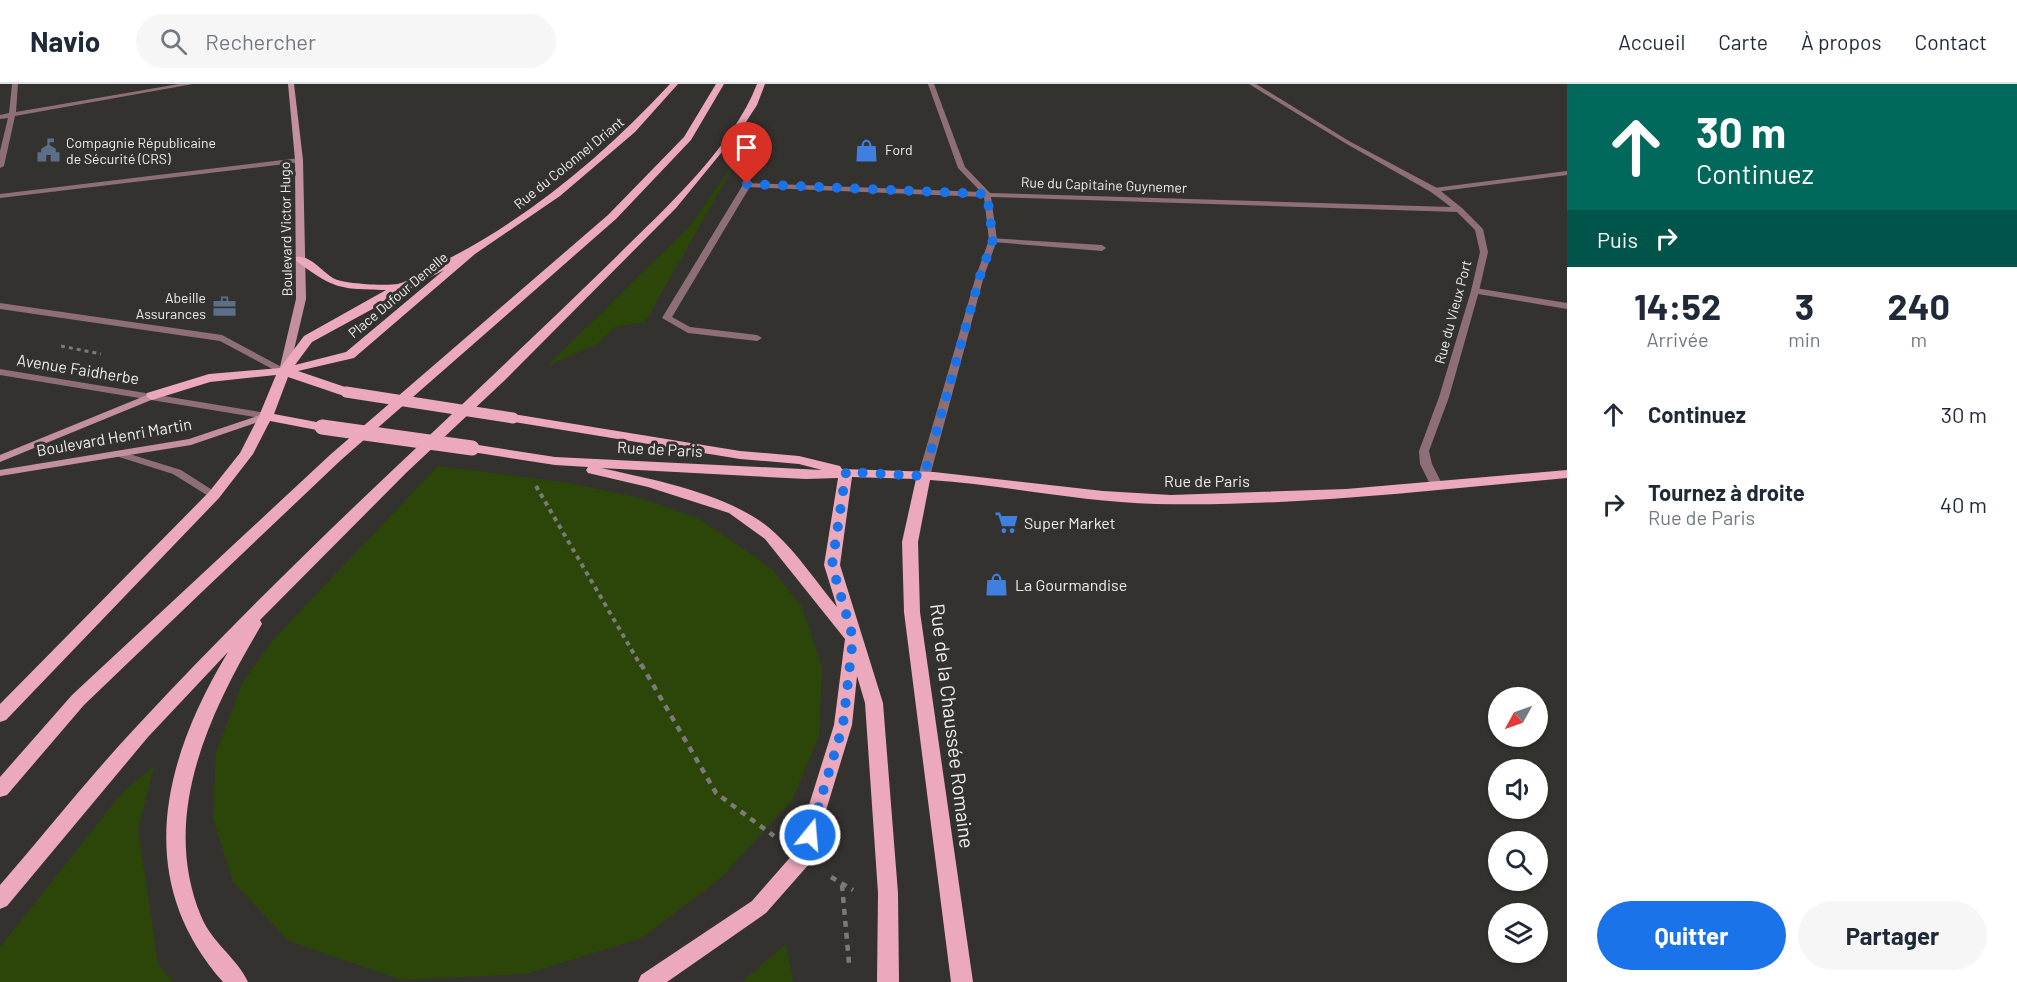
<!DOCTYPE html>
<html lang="fr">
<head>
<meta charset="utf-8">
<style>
  body { margin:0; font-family:Barlow,sans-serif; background:#f6f6f7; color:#1f2937; height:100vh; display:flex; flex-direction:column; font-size:22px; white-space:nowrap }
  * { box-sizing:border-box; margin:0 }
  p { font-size:20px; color:#747a83 }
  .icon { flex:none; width:33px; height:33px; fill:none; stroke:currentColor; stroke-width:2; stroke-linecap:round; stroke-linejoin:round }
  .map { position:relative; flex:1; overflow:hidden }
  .details { display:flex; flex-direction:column; background:#fff; width:450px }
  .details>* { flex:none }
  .hud { background:#00695c; color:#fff; overflow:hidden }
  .needle { width:39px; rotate:230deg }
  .buttons { position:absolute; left:1488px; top:603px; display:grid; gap:12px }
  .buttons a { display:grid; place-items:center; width:60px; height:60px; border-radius:50%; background:#fff; box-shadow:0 2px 4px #0004; font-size:30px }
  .pin { position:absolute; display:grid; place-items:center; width:51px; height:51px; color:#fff; margin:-62px -26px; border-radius:50% 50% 50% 0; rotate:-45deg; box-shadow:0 0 6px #0007 }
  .pin .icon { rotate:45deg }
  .me { position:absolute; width:66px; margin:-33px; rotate:17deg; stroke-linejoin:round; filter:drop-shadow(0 0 4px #0008) }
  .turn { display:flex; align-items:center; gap:21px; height:126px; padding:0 30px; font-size:27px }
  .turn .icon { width:78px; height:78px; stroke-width:2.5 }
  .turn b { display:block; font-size:42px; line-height:51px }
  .then { display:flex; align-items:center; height:57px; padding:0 30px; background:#0003; gap:12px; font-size:22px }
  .eta { display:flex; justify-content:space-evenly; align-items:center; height:102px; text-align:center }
  .eta b { font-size:36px; font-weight:700; line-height:42px }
  .cta { display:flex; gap:12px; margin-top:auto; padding:12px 30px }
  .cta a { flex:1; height:69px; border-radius:36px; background:#1a73e8; color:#fff; font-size:24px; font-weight:700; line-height:69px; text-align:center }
  .cta a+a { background:#f6f6f7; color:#1f2937 }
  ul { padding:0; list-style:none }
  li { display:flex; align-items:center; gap:18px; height:90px; padding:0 30px }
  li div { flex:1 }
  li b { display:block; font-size:22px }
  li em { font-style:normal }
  header { display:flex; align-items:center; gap:36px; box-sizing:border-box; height:84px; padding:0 30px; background:#fff; border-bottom:2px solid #e0e1e3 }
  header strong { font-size:28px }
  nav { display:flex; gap:33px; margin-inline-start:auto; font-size:21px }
  .search { width:420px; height:54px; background:#f6f6f7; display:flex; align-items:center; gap:15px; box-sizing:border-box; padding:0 21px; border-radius:33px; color:#747a83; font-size:22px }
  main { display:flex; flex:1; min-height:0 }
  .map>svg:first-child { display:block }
  .green { fill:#2c460a }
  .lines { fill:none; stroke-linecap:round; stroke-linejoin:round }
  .path-far2 { stroke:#7a7a76; stroke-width:3; stroke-dasharray:4 4; stroke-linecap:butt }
  .path-far1 { stroke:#7a7a76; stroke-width:4; stroke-dasharray:4.5 4.5; stroke-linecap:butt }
  .path { stroke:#7a7a76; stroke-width:4.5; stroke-dasharray:6 6; stroke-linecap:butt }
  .service { fill:#8f6f77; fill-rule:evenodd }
  .pedestrian { fill:#8f6f77; fill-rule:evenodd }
  .minor { fill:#8f6f77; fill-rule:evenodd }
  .tertiary { fill:#8f6f77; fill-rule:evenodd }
  .secondary { fill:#c3909e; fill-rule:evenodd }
  .primary { fill:#eba9bb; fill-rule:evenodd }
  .primary-bridge-far1 { stroke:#eba9bb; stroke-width:11 }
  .primary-bridge { stroke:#eba9bb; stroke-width:15 }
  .route { stroke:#1a73e8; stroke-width:10; stroke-dasharray:0 18 }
  .labels { text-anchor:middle; stroke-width:6; stroke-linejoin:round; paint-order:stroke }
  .far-poi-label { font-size:14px; fill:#ededea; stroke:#33322e; text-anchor:start }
  .far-street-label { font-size:14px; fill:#ededea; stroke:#33322e }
  .street-label { font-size:16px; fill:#ededea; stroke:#33322e }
  .poi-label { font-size:16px; fill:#ededea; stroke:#33322e; text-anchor:start }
  .near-street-label { font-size:20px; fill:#ededea; stroke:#33322e }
</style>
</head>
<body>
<header>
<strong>Navio</strong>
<div class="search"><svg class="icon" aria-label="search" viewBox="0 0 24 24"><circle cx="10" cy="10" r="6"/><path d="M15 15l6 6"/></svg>Rechercher</div>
<nav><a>Accueil</a><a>Carte</a><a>À propos</a><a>Contact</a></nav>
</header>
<main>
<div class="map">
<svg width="1567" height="898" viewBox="0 0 1567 898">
  <rect width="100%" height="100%" fill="#33322e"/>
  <g class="green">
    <polygon points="741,69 645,238 615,243 598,260 547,282 691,141"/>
    <polygon points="438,382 569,399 640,414 700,435 772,485 802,523 822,583 819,652 792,716 723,792 642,854 526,890 402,896 289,857 233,798 213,734 216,668 243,598 272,557"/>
    <polygon points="154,682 138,745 158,880 173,898 0,898 0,863 122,709"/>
    <polygon points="786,860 793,898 742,898"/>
  </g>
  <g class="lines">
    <polyline class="path-far2" points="61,262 101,270"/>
    <polyline class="path-far1" points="536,402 641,582"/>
    <g class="path">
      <polyline points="641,580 716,709 774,752"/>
      <polyline points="831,793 853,806"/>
      <polyline points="842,801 849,879"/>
    </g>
    <g class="service">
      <polygon points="1567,87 1567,91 1434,108 1430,106 1434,104"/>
      <polygon points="744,99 751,101 672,233 690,243 757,251 762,254 757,257 688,249 662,234"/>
      <polygon points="990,154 1102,161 1106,164 1102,167 993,158 989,156"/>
    </g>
    <polygon class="pedestrian" points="1475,204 1567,219 1567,225 1472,209 1472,205"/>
    <g class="minor">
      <polygon points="12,0 18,0 16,28 179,0 193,0 15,32 4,82 0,84 0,67 8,34 0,35 0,31 9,29"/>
      <polygon points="928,0 934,0 965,83 990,109 1451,123 1431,108 1345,59 1249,0 1256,0 1349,57 1437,104 1462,124 1483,145 1488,168 1479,207 1449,313 1429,367 1432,380 1443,402 1441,404 1437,405 1431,402 1420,380 1419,367 1439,313 1471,207 1480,168 1475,146 1457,128 991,113 997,156 984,192 930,392 924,395 920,394 918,392 976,192 989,156 984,113 747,103 743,101 747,99 981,108 958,84"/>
      <polygon points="299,74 302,74 302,78 0,114 0,110"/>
      <polygon points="123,368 181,386 220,411 218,413 210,413 173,390 119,373 117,371 119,369"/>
    </g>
    <g class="tertiary">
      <polygon points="0,219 222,251 289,287 284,290 280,289 220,257 0,225"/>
      <polygon points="0,285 266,329 271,332 266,335 0,291"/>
    </g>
    <g class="secondary">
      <polygon points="288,0 294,0 303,76 306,215 289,287 284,290 279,287 296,215 295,76"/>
      <polygon points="152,309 157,312 156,314 0,378 0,371"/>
      <polygon points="266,329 271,332 270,334 191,361 0,392 0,386 189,355"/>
    </g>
    <g class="primary">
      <path d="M670 0H678L635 48 560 112 475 170 354 274 298 287 351 305 352 308 351 311H341L288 293 274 330 327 340 329 343 327 346 322 347 270 337 253 370 219 414 6 636 0 638V620L209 408 240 369 259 332 276 291 210 298 152 316 146 312 147 309 209 290 280 284 304 252 386 206C338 205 335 205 296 177V173C310 170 323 189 335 195 346 200 386 202 398 200 412 196 427 186 440 179 527 136 604 71 670 0ZM444 186 346 268 295 281 312 258Z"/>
      <polygon points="716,0 724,0 691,56 616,135 341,376 204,506 84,621 7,711 0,713 0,693 72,611 331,370 608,131 684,53"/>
      <path d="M757 0H765L757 21 744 41 676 124 505 296 406 389 260 536 262 540C211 626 159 730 201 832 212 859 238 875 248 898H223C132 795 163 676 228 568L148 653 7 822 0 825V801C46 748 90 692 138 641 221 552 308 466 397 382 470 313 542 245 614 175 663 126 732 65 757 0Z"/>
      <path d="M513 330 740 367 799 372 840 382 842 385 934 388 1103 407 1171 411 1346 405 1567 386V394C1430 406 1293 423 1156 420 1080 418 1005 401 930 396L918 458 920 528 973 898H951L904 528 902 458 916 395 852 393 840 481 883 619 898 809 899 898H877L878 809 865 619 857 592 852 641 810 779 766 829 667 898H638L641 891 752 817 794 769 834 641 845 555 765 455 729 429 648 403 588 389 586 386 588 383 555 381 472 368 465 364 472 360 555 373 822 386 799 380 740 375 508 337 506 334ZM601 384 806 395 838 394 824 481 837 523C817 499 798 470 775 449 735 411 655 396 601 384Z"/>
    </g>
    <polyline class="primary-bridge-far1" points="346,308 513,334"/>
    <polyline class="primary-bridge" points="322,343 472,364"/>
  </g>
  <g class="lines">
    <polyline class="route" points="747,100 987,110 993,156 980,192 924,392 846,388 832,481 853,554 843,641 810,751"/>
  </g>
  <defs>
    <symbol id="shop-bare" viewBox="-9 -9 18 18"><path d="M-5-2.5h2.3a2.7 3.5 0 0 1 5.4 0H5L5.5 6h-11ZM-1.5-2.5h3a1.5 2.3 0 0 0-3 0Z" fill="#3f7fe0" stroke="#33322e" stroke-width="2.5" paint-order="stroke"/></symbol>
    <symbol id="civic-bare" viewBox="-9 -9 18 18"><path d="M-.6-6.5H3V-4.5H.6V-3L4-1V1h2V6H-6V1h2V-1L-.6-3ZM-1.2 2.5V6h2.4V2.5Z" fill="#5c6f8a" stroke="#33322e" stroke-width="2.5" paint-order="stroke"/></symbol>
    <symbol id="office-bare" viewBox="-9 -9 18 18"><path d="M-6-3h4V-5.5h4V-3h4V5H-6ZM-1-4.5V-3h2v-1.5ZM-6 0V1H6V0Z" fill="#5c6f8a" stroke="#33322e" stroke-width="2.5" paint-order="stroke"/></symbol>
    <symbol id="supermarket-bare" viewBox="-9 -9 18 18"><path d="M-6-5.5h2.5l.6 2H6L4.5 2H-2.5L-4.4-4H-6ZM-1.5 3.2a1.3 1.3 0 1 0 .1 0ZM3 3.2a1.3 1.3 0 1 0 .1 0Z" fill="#3f7fe0" stroke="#33322e" stroke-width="2.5" paint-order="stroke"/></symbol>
  </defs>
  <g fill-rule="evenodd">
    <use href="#shop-bare" x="850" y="50" width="33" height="33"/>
    <use href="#civic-bare" x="32" y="50" width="33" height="33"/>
    <use href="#office-bare" x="208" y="206" width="33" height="33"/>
    <use href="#supermarket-bare" x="990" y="422" width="33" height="33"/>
    <use href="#shop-bare" x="980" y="484" width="33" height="33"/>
  </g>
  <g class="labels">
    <g class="far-poi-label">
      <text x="66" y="64">Compagnie Républicaine<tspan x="66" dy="16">de Sécurité (CRS)</tspan></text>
      <text x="885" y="71">Ford</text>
      <text x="206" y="219" text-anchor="end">Abeille<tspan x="206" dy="16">Assurances</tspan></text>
    </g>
    <g class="far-street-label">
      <text transform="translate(569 79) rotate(-39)" y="5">Rue du Colonnel Driant</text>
      <text transform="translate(1104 101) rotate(2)" y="5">Rue du Capitaine Guynemer</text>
      <text transform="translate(286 145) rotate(-91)" y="5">Boulevard Victor Hugo</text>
      <text transform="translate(398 211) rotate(-40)" y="5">Place Dufour Denelle</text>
      <text transform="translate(1453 228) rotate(-75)" y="5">Rue du Vieux Port</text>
    </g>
    <g class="street-label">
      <text transform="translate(78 285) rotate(9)" y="6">Avenue Faidherbe</text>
      <text transform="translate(114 353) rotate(-10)" y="6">Boulevard Henri Martin</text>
      <text transform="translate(660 365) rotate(3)" y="6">Rue de Paris</text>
      <text x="1207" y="403">Rue de Paris</text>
    </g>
    <g class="poi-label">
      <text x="1024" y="445">Super Market</text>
      <text x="1015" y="507">La Gourmandise</text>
    </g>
    <g class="near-street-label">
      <text transform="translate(952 642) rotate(83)" y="7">Rue de la Chaussée Romaine</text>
    </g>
  </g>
</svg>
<div class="buttons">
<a><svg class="needle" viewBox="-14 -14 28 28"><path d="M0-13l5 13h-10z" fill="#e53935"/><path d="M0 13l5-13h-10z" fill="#747a83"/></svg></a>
<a><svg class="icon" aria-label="sound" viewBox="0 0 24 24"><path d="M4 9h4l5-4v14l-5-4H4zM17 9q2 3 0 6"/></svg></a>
<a><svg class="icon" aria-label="search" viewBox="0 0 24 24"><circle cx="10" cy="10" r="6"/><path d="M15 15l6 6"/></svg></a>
<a><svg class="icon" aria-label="layers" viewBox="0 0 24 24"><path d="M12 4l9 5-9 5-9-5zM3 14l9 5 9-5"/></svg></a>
</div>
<div class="pin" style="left:747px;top:100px;background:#d93025"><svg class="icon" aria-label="arrive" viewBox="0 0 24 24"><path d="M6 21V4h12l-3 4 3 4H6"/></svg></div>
<svg class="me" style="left:810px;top:751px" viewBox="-20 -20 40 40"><circle r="17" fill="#1a73e8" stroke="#fff" stroke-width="3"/><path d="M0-11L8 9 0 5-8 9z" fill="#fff"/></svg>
</div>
<section class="details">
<div class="hud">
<div class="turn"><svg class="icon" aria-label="ahead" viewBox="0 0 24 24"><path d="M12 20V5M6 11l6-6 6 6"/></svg><div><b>30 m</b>Continuez</div></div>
<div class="then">Puis<svg class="icon" aria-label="right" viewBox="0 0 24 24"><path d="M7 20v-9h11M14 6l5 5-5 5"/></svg></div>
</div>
<div class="eta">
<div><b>14:52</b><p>Arrivée</p></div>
<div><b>3</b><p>min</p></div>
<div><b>240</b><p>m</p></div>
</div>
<ul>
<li><svg class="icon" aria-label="ahead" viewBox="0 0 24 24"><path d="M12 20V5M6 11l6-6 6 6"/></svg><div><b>Continuez</b></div><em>30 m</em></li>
<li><svg class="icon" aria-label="right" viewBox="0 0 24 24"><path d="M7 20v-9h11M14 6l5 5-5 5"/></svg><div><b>Tournez à droite</b><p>Rue de Paris</p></div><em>40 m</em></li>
</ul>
<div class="cta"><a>Quitter</a><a>Partager</a></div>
</section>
</main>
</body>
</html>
